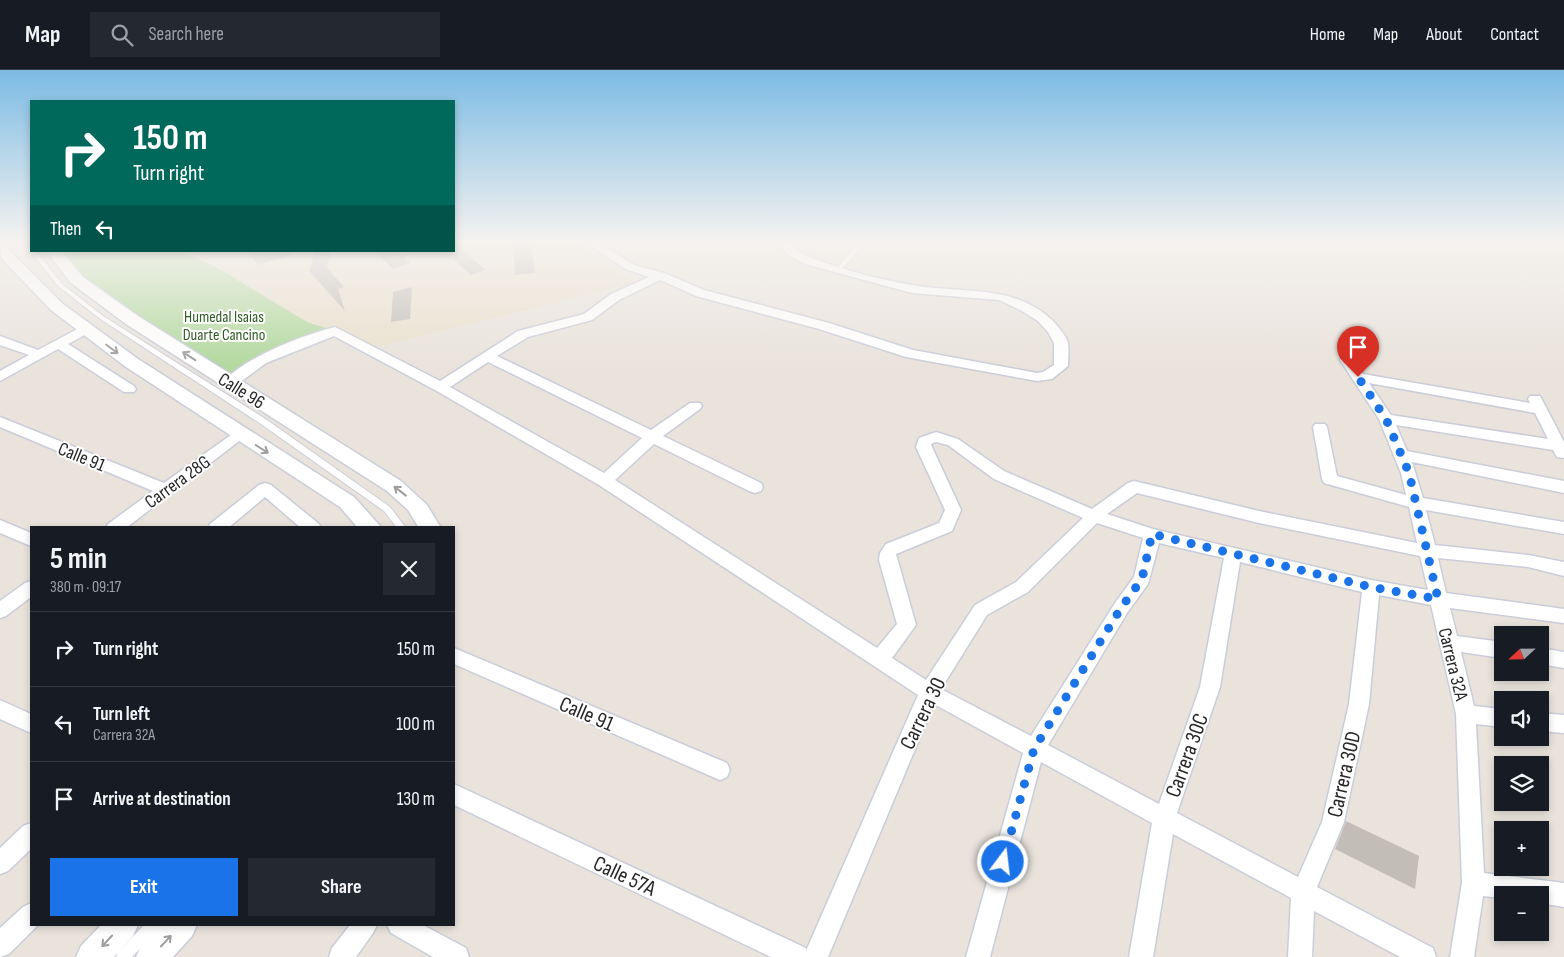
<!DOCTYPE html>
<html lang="en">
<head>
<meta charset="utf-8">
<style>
  body { margin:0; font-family:"Sofia Sans Condensed",sans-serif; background:#242831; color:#f1f3f6; height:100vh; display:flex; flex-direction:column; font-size:19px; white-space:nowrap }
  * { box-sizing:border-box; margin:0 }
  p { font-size:16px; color:#9ea1a6 }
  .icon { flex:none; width:28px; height:28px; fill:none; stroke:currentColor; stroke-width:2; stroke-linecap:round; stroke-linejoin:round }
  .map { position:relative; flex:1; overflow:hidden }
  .details { position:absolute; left:30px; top:456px; width:425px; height:400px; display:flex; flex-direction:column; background:#171b24; border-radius:0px; box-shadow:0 2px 8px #0003 }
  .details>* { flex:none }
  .hud { position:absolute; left:30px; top:30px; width:425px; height:152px; border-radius:0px; box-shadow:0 2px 8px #0003; background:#00695c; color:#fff; overflow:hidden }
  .needle { width:32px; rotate:248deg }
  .tools { position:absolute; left:1494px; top:556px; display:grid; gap:10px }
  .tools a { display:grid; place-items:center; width:55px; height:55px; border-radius:0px; background:#171b24; box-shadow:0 2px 8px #0003; font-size:25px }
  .pin { position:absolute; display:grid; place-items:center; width:42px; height:42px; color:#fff; margin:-51px -21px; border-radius:50% 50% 50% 0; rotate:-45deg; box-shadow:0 0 5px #0007 }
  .pin .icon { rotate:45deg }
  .me { position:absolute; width:55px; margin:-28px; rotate:15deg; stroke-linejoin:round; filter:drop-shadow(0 0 4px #0008) }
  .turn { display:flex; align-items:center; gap:18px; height:105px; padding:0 20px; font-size:22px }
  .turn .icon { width:65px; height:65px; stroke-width:2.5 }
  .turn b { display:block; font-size:35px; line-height:42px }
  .then { display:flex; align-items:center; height:48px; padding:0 20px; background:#0003; gap:10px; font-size:19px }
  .round { display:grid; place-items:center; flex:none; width:52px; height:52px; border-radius:0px; background:#242831 }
  .headline { display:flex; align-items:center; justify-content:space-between; height:85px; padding:0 20px }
  h1 { font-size:30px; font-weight:700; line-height:38px }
  .primary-button { display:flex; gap:10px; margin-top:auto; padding:10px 20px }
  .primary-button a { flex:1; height:58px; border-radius:0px; background:#1a73e8; color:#fff; font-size:20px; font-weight:700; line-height:58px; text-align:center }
  .primary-button a+a { background:#242831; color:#f1f3f6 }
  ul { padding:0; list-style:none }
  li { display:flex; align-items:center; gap:15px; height:75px; padding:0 20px; border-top:1px solid #363941 }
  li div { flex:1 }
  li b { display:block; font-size:19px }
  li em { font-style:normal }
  header { display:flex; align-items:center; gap:30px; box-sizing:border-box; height:70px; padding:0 25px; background:#171b24; border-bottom:1px solid #363941 }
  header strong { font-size:24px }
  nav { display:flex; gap:28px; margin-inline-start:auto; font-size:18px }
  .search { width:350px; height:45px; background:#242831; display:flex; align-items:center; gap:12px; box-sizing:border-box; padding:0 18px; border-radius:0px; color:#9ea1a6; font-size:19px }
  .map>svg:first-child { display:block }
  .education { fill:#e9e0cd }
  .green { fill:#b3d99f }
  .building { fill:#c2bdb7 }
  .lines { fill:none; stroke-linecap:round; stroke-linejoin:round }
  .service-casing { stroke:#cacdd9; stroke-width:2 }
  .minor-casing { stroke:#cacdd9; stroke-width:3 }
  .tertiary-casing { stroke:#cacdd9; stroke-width:3 }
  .service { fill:#fff; fill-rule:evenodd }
  .minor { fill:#fff; fill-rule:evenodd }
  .tertiary { fill:#fff; fill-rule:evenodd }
  .oneway { stroke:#9e9e9e }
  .route { stroke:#1a73e8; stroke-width:9; stroke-dasharray:0 16.2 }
  .labels { text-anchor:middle; stroke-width:4; stroke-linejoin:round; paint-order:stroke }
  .far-park-label { font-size:16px; fill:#2e5c22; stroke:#fff }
  .street-label { font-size:19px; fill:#282828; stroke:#fff }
  .near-street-label { font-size:22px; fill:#282828; stroke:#fff }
</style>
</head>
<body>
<header>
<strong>Map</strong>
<div class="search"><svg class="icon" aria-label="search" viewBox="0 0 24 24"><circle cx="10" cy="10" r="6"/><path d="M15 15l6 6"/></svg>Search here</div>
<nav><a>Home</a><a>Map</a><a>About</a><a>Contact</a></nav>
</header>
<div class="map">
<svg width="1564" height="887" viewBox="0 0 1564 887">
  <rect width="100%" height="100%" fill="#e9e3dc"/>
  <polygon class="education" points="454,172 574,172 635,213 369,279 335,261 307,252 216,197 179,181 454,181"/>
  <polygon class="green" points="53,181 179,181 216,197 307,252 335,261 305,271 230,313 132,250"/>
  <g class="building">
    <polygon points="513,172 531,172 535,203 515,205"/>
    <polygon points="454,173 486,200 471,205 454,190"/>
    <polygon points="247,181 293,181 293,184 258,195"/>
    <polygon points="314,181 330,181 327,198 344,217 338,219 345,241 310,202"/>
    <polygon points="374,181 397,181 410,193 393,199"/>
    <polygon points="412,217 410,249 391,252 393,222"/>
    <polygon points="1346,751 1419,786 1415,819 1335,779"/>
  </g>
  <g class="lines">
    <defs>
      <g id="service">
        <polygon points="23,172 29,172 31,175 31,181 36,181 62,214 103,246 267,350 390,437 406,458 397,458 384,441 261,354 99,248 58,216"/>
        <polygon points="860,172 866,172 840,201 836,201 836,199"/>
        <polygon points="144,855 159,855 158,860 132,887 116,887 118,882"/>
      </g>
      <g id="minor">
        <path d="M584 172H598L634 195 664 203 704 220 829 253 913 280 1037 303 1043 302 1054 295V273L1048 262 1038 251 1022 241 999 230 912 223 805 194 786 184 780 172H792L795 180C826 196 877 209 912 215 960 224 1014 213 1053 251 1058 257 1066 265 1068 273 1069 280 1068 289 1068 296L1052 309 1037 311 906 287 819 259 696 226 660 210 619 230 592 250 528 267 497 286 651 360 690 333H700L702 336 700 339 663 366 761 413 763 417 761 421 755 423 749 421 654 374 615 410 877 578 897 554 879 490 880 483 886 474 939 453 945 440 916 377 919 368 936 362 958 369 1004 401 1092 439 1128 413 1134 411 1259 441 1417 473 1409 437 1324 413 1322 409 1313 357 1315 354H1325L1327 357 1337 406 1406 425 1401 403 1379 349 1340 290 1342 287H1352L1363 304 1530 333 1528 329 1530 326H1540L1564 372V388L1557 387 1553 380 1396 355 1407 381 1564 411V423L1412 392 1423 428 1564 452V464L1426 440 1435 475 1528 485 1564 492V506L1528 497 1438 488 1446 523 1564 539V553L1450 538 1457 566 1502 572V588L1461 582 1474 636 1502 639V657L1476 654 1484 803 1564 813V837L1540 833V825H1502V828L1483 826 1474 887H1450L1462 813 1456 644 1431 535 1379 525 1369 634 1344 752 1317 817 1433 878 1436 887H1400L1314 841 1312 887H1288L1291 828 1173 764 1153 887H1129L1152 753 1041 692 990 887H966L1023 683 934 634 828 887H771L454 735V714L806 878V881L918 625 599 415 435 320 334 266 266 293 235 316H225L223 313C240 289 306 264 335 257L440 311 518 261 584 244 611 224 649 207 626 199ZM488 292 642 368 604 403 450 317ZM1369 313 1535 343 1548 369 1391 345ZM936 372 948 375 994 409 1083 448 1016 512 975 535 926 610 892 588 916 555 896 484 952 461 961 440 932 377 931 374ZM1137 423 1259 453 1420 486 1428 520 1371 510 1153 459 1107 444ZM1097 453 1143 468 1134 507 1115 533 1031 666 941 619 987 545 1028 522ZM1159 473 1224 488 1200 617 1159 734 1048 675 1127 543 1148 514ZM1240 492 1362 522 1349 634 1322 752 1298 807 1177 743 1220 617Z"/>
        <polygon points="85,255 91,259 90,262 68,274 134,316 136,319 134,322 124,322 58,279 0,311 0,301 29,285 0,275 0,266 38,280"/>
        <polygon points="0,347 164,413 235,362 245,362 247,365 126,458 106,458 108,454 153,421 0,357"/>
        <polygon points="265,413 271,415 319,454 321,458 301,458 265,427 228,458 208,458 210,454 259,415"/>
        <polygon points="0,450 31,463 31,476 0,463"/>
        <polygon points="31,511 31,527 6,546 0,548 0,531 25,513"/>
        <polygon points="454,578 727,693 730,700 727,707 720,710 713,707 454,594"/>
        <polygon points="1540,578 1564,582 1564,598 1540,594"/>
        <polygon points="0,630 31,644 31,663 0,649"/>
        <polygon points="1540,643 1564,645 1564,663 1540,661"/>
        <polygon points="31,753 31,779 8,801 0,804 0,778 23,756"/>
        <polygon points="31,833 31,855 38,855 9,884 0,887 0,858 23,837"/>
        <polygon points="350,855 377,855 373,863 356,887 329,887 332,878"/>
        <polygon points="387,855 423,855 466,878 469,887 433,887 391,863"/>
      </g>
      <g id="tertiary">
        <polygon points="0,172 5,173 11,182 63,234 138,289 354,427 382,458 358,458 340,437 126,297 51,240 1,188"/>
        <polygon points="46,181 61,181 83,207 138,246 401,411 427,435 441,458 419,458 408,440 387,421 126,254 71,213"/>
        <polygon points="101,855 138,855 133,866 114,887 76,887 81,876"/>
        <polygon points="160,855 197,855 192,866 173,887 136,887 141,876"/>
      </g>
    </defs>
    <use href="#service" class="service-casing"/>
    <use href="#minor" class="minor-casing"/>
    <use href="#tertiary" class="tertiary-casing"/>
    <use href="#service" class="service"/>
    <use href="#minor" class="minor"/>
    <use href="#tertiary" class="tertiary"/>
  </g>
  <defs><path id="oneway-shaft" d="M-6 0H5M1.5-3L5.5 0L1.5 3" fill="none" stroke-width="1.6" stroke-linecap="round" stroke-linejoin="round" transform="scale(1.25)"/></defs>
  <g class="oneway">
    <use href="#oneway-shaft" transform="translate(112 279) rotate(37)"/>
    <use href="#oneway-shaft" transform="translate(189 286) rotate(-147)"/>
    <use href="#oneway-shaft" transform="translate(262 379) rotate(32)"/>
    <use href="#oneway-shaft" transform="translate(400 421) rotate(-142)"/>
    <use href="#oneway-shaft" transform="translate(107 871) rotate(133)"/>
    <use href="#oneway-shaft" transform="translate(166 871) rotate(-47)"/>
  </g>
  <linearGradient id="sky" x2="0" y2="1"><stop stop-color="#7cbbe4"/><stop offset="0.58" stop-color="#f5f2ef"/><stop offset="1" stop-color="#f5f2ef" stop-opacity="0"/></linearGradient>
  <rect width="1564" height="296" fill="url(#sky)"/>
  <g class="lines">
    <polyline class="route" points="1003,792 1034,679 1121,538 1142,509 1152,464 1371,517 1438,529 1409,403 1386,349 1358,307"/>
  </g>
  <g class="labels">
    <g class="far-park-label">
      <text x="224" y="252">Humedal Isaias<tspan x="224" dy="18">Duarte Cancino</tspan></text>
    </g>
    <g class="street-label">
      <text transform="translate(242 320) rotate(32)" y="7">Calle 96</text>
      <text transform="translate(82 386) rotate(22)" y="7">Calle 91</text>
      <text transform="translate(177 411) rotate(-36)" y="7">Carrera 28G</text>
      <text transform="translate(1454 594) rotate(76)" y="7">Carrera 32A</text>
    </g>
    <g class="near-street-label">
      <text transform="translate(587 643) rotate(23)" y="8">Calle 91</text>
      <text transform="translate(922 643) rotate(-64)" y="8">Carrera 30</text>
      <text transform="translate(1186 685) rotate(-70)" y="8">Carrera 30C</text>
      <text transform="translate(1343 704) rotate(-77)" y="8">Carrera 30D</text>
      <text transform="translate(625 805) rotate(25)" y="8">Calle 57A</text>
    </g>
  </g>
</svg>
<div class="tools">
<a><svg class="needle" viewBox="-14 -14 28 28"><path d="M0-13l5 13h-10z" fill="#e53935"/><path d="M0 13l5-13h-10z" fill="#9ea1a6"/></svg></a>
<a><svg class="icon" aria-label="sound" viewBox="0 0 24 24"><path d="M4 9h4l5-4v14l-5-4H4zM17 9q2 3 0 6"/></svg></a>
<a><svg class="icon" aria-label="layers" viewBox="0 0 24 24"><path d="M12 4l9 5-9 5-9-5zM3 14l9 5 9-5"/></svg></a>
<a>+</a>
<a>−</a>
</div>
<div class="pin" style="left:1358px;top:307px;background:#d93025"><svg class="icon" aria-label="arrive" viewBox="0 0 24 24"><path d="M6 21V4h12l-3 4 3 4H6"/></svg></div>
<svg class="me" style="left:1003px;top:792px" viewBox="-20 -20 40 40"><circle r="17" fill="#1a73e8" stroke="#fff" stroke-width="3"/><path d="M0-11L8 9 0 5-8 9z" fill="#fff"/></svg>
<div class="hud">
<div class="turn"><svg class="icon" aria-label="right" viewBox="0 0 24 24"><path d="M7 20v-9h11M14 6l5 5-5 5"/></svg><div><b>150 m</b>Turn right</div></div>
<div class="then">Then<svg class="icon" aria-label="left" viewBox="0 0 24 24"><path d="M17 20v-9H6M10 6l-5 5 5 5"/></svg></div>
</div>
<section class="details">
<div class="headline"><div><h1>5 min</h1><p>380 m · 09:17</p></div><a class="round"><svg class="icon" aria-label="close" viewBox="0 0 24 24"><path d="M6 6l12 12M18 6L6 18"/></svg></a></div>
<ul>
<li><svg class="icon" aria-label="right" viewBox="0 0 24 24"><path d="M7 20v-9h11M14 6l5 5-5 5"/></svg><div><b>Turn right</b></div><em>150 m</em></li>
<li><svg class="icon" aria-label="left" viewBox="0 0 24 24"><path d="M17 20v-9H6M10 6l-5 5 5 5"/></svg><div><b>Turn left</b><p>Carrera 32A</p></div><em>100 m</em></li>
<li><svg class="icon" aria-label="arrive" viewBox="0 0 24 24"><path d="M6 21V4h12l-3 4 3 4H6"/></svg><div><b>Arrive at destination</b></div><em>130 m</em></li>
</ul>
<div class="primary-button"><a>Exit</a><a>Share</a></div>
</section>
</div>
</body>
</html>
